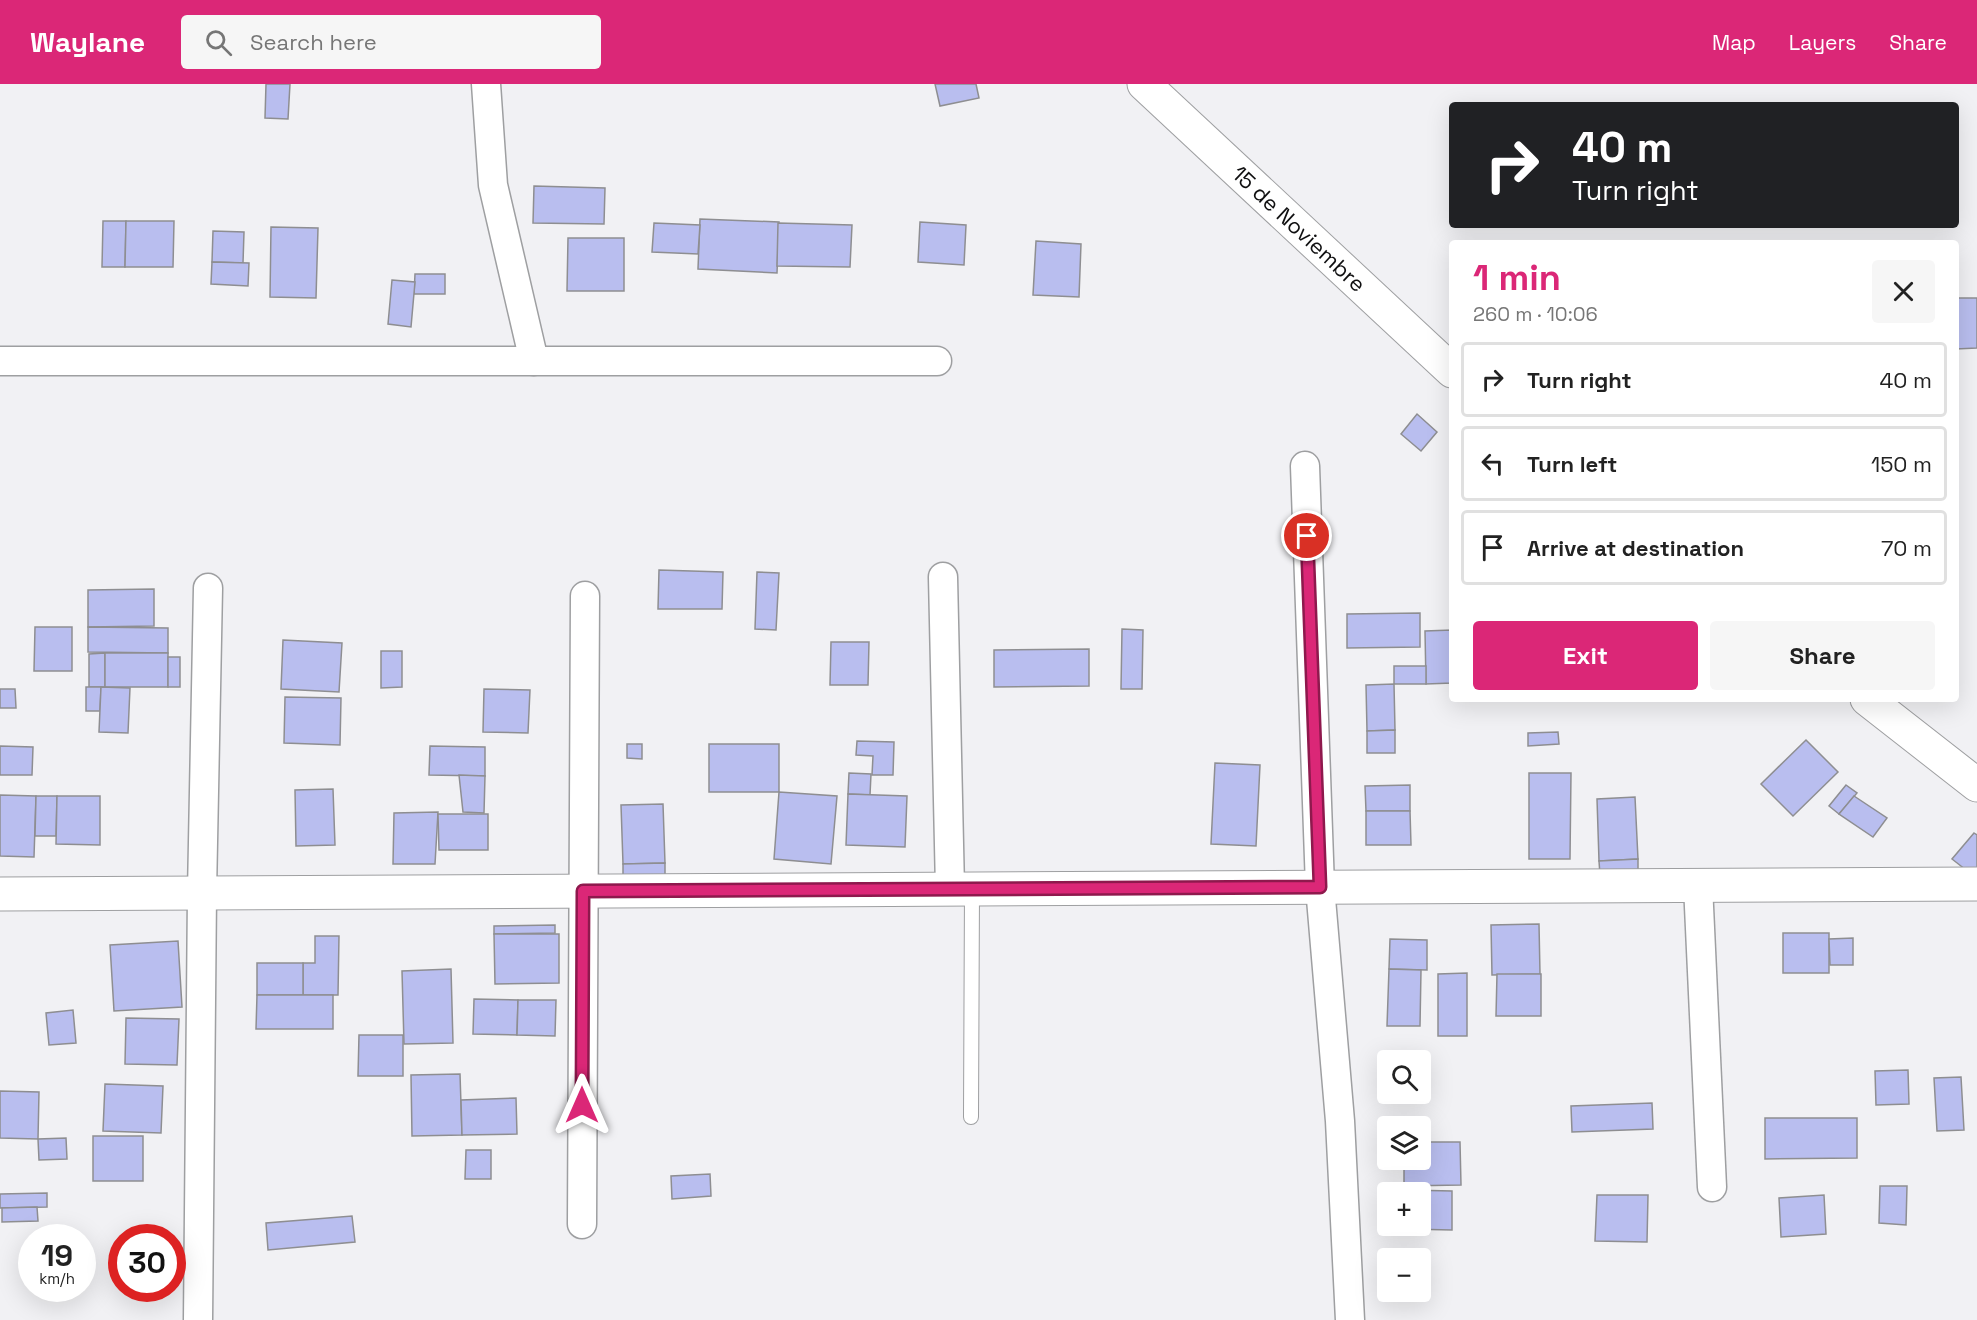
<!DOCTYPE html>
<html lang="en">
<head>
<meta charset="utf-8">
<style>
  body { margin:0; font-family:"Space Grotesk",sans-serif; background:#f6f6f6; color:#222; height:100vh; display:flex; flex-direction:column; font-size:22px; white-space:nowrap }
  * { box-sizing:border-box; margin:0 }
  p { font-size:20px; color:#767676 }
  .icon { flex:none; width:33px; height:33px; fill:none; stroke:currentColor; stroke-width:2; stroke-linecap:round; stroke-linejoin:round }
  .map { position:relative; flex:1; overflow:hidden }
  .sheet { position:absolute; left:1449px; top:156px; width:510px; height:462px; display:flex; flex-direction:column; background:#fff; border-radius:6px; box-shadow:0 6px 24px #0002 }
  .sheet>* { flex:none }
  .top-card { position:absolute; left:1449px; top:18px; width:510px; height:126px; border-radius:6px; box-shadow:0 6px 24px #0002; background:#202124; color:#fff; overflow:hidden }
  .fabs { position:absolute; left:1377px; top:966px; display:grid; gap:12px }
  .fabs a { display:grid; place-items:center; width:54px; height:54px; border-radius:6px; background:#fff; box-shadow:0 6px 24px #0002; font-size:30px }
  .speed { position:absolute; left:18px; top:1140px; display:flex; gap:12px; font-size:30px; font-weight:700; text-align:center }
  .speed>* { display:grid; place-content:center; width:78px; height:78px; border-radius:50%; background:#fff; box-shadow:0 6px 24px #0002; line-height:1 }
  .speed small { font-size:15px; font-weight:400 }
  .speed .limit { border:9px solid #d22; background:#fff; color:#111 }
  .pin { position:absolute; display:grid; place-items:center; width:51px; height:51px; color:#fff; margin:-26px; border:3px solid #fff; border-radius:50%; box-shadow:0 2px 6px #0007 }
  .me { position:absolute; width:66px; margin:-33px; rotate:0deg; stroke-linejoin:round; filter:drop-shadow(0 0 4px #0008) }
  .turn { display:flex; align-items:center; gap:21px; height:126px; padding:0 24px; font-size:27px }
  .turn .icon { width:78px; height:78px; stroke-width:2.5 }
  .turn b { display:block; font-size:42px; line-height:51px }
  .round { display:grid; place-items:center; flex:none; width:63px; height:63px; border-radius:6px; background:#f6f6f6 }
  .head { display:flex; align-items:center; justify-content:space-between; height:102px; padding:0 24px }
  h1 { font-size:36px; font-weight:700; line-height:45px; color:#db2777 }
  .primary-button { display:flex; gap:12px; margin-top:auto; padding:12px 24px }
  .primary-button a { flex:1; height:69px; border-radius:6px; background:#db2777; color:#fff; font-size:24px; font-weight:700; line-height:69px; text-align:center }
  .primary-button a+a { background:#f6f6f6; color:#222 }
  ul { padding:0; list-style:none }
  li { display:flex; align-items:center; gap:18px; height:75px; margin:0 12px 9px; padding:0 12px; border:3px solid #e0e0e0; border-radius:6px }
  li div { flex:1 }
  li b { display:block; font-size:22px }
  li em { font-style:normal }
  header { display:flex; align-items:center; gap:36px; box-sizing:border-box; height:84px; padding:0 30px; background:#db2777; color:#fff }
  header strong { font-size:28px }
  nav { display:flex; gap:33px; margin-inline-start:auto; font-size:21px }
  .search { width:420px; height:54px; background:#f6f6f6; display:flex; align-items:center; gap:15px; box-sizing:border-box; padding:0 21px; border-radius:6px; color:#767676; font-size:22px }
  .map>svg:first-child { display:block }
  .building { fill:#b9beef; stroke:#8e8e91; stroke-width:1.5 }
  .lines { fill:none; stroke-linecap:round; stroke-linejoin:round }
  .lane-casing { stroke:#9e9fa1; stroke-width:16 }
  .street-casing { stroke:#9e9fa1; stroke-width:31 }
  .secondary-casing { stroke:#9e9fa1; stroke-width:35 }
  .lane { stroke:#fff; stroke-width:14 }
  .street { stroke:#fff; stroke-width:28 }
  .secondary { stroke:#fff; stroke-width:33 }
  .route-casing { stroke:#8e194d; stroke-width:15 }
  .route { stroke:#db2777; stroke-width:10 }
  .labels { text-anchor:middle; stroke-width:5; stroke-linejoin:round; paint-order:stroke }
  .street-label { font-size:22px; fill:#101011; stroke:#fff }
</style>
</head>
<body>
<header>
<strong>Waylane</strong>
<div class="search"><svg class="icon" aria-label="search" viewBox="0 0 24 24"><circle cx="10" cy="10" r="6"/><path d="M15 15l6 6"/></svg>Search here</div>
<nav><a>Map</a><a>Layers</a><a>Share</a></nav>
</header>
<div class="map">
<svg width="1977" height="1236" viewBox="0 0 1977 1236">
  <rect width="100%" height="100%" fill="#f1f1f4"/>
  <g class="building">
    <polygon points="266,0 290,0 288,35 265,34"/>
    <polygon points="935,0 976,0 979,14 940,22"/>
    <polygon points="534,102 605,104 604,140 533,139"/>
    <polygon points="700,135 779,138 777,189 698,185"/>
    <polygon points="103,137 126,137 125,183 102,183"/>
    <polygon points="126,137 174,137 173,183 125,183"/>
    <polygon points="920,138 966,141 964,181 918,178"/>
    <polygon points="654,139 700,141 698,170 652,168"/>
    <polygon points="778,139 852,141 850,183 777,182"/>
    <polygon points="271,143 318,144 316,214 270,213"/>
    <polygon points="213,147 244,148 243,179 212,178"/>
    <polygon points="568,154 624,154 624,207 567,207"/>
    <polygon points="1036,157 1081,160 1079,213 1033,211"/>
    <polygon points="212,178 249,179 248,202 211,200"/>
    <polygon points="415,190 445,190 445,210 414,210"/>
    <polygon points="392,196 415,198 411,243 388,240"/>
    <polygon points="1956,214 1977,214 1977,264 1956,265"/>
    <polygon points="1417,330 1437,348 1421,367 1401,350"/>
    <polygon points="659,486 723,488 722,525 658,525"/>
    <polygon points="757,488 779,489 776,546 755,545"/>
    <polygon points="154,505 154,542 88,543 88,506"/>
    <polygon points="1420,529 1420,563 1347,564 1347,530"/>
    <polygon points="35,543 72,543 72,587 34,587"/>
    <polygon points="88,543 168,544 168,569 88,568"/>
    <polygon points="1122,545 1143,546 1142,605 1121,605"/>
    <polygon points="1452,546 1452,599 1426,600 1425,547"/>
    <polygon points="283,556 342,559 339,608 281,605"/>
    <polygon points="831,558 869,558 868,601 830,601"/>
    <polygon points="1089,565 1089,602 994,603 994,566"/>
    <polygon points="381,567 402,567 402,603 381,604"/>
    <polygon points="105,569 105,603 89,603 89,570"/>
    <rect x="105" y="569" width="63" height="34"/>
    <rect x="168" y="573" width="12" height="30"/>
    <rect x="1394" y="582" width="32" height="18"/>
    <polygon points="1394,600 1395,646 1367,647 1366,601"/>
    <polygon points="86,603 101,603 100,627 86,627"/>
    <polygon points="101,603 130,604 128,649 99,648"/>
    <polygon points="0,605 15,605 16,624 0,624"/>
    <polygon points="484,605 530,606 528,649 483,648"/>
    <polygon points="285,613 341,614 340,661 284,659"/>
    <polygon points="1395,646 1395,669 1367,669 1367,647"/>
    <polygon points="1558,648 1559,660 1528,662 1528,649"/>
    <polygon points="1806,656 1838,688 1793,732 1761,700"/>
    <polygon points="857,657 894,658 893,691 872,691 873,672 856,671"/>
    <polygon points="627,660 642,660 642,675 627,674"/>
    <rect x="709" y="660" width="70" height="48"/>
    <polygon points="0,662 33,663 32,691 0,691"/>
    <polygon points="430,662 485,663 485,692 429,691"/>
    <polygon points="1215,679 1260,681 1256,762 1211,760"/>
    <polygon points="849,689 871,690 870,711 848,710"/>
    <polygon points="1529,689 1571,689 1570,775 1529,775"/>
    <polygon points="459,691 485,692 484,729 463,728"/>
    <polygon points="1410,701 1410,727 1366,727 1365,702"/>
    <polygon points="1846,701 1857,709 1839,730 1829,722"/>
    <polygon points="333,705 335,761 296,762 295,706"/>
    <polygon points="779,708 837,712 831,780 774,775"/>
    <polygon points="848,710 907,712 905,763 846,761"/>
    <polygon points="0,711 36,712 34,773 0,772"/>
    <polygon points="36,712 57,712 56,752 35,752"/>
    <polygon points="57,712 100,712 100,761 56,760"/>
    <polygon points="1854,712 1887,734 1873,753 1839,730"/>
    <polygon points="1635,713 1638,775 1599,777 1597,715"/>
    <polygon points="663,720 665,779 623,780 621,721"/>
    <polygon points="1366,727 1410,727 1411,761 1366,761"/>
    <polygon points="438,728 435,780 393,780 394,729"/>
    <polygon points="438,730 488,730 488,766 439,766"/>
    <polygon points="1974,749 1977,751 1977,791 1975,793 1952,775"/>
    <polygon points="1638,775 1638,790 1600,791 1599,777"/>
    <polygon points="665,779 665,797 623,799 623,780"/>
    <polygon points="1539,840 1540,890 1492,891 1491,841"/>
    <polygon points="555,841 555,849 494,850 494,842"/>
    <rect x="1783" y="849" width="46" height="40"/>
    <polygon points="494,850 559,850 559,899 495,900"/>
    <polygon points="315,852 339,852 338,911 303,911 303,879 315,879"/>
    <polygon points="1853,854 1853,881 1830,881 1829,855"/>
    <polygon points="1390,855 1427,856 1427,886 1389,885"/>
    <polygon points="178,857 182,923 114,927 110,861"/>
    <rect x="257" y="879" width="46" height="32"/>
    <polygon points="451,885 453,959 404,960 402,887"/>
    <polygon points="1389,885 1421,886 1420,942 1387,942"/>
    <polygon points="1467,889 1467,952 1438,952 1438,890"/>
    <polygon points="1497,890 1541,890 1541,932 1496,932"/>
    <polygon points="257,911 333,911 333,945 256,945"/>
    <polygon points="474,915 518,916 517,951 473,950"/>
    <polygon points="518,916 556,916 555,952 517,951"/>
    <polygon points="73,926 76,959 49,961 46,929"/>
    <polygon points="126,934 179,935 177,981 125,980"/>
    <polygon points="359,951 403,951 403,992 358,992"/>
    <polygon points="1908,986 1909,1020 1876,1021 1875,987"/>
    <polygon points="460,990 462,1051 412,1052 411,991"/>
    <polygon points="1961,993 1964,1046 1937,1047 1934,994"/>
    <polygon points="105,1000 163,1002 161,1049 103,1047"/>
    <polygon points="0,1007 39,1008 38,1055 0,1054"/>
    <polygon points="516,1014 517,1050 462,1051 461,1016"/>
    <polygon points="1652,1019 1653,1045 1572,1048 1571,1022"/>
    <polygon points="1765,1034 1857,1034 1857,1074 1765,1075"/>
    <rect x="93" y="1052" width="50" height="45"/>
    <polygon points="66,1054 67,1075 39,1076 38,1055"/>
    <polygon points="1420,1058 1460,1058 1461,1101 1404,1102 1404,1076 1420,1076"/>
    <polygon points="466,1066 491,1066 491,1095 465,1095"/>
    <polygon points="710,1090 711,1112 672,1115 671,1092"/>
    <polygon points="1880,1102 1907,1102 1906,1141 1879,1139"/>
    <polygon points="1407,1106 1452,1107 1452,1146 1407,1145 1407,1142 1420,1142 1420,1108 1407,1108"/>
    <polygon points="47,1109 47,1123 0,1124 0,1110"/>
    <polygon points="1597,1111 1648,1111 1647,1158 1595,1157"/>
    <polygon points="1824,1111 1826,1150 1781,1153 1779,1114"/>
    <polygon points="37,1123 38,1137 2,1138 2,1124"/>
    <polygon points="352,1132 355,1158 268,1166 266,1139"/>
  </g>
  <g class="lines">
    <defs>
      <polyline id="lane" points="971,1033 972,805"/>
      <g id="street">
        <polyline points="486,0 493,101 534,277"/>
        <polyline points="0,277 937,277"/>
        <polyline points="1305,382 1320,803 1340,1037 1350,1236"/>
        <polyline points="943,493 950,805"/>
        <polyline points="1698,801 1712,1103"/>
        <polyline points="582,1140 585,512"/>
        <polyline points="198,1236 202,809 208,504"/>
      </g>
      <g id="secondary">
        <path id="s1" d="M1144 0 1452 287"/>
        <polyline points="1867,615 1977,701"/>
        <polyline points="0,810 1977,800"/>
      </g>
    </defs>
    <use href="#lane" class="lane-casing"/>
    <use href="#street" class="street-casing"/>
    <use href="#secondary" class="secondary-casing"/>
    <use href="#lane" class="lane"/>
    <use href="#street" class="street"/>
    <use href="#secondary" class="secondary"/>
  </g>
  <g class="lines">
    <defs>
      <polyline id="route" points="582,1021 583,807 1320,803 1307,452"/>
    </defs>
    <use href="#route" class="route-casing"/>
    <use href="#route" class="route"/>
  </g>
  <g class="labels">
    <g class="street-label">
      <text dy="8" stroke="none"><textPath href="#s1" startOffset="212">15 de Noviembre</textPath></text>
    </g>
  </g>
</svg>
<div class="fabs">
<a><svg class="icon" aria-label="search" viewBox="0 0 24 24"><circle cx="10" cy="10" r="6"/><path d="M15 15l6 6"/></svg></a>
<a><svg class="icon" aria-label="layers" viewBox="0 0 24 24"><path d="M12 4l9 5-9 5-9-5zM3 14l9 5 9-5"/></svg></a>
<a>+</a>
<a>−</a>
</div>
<div class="speed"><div>19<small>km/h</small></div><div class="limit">30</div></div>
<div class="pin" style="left:1307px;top:452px;background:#d93025"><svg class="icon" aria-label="arrive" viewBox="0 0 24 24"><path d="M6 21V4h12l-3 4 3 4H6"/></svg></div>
<svg class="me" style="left:582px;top:1021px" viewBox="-20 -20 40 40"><path d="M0-17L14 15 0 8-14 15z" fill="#db2777" stroke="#fff" stroke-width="4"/></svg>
<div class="top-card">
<div class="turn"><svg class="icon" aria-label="right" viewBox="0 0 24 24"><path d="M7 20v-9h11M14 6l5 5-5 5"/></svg><div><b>40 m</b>Turn right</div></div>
</div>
<section class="sheet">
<div class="head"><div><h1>1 min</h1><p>260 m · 10:06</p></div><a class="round"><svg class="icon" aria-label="close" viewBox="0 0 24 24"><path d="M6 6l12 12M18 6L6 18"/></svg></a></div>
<ul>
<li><svg class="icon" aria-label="right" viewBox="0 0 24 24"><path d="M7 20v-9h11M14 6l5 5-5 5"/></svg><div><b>Turn right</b></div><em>40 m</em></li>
<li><svg class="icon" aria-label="left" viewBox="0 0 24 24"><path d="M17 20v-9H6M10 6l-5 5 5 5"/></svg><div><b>Turn left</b></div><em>150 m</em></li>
<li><svg class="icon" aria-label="arrive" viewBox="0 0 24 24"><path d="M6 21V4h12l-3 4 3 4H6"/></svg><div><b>Arrive at destination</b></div><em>70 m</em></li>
</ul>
<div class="primary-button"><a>Exit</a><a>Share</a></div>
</section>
</div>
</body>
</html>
